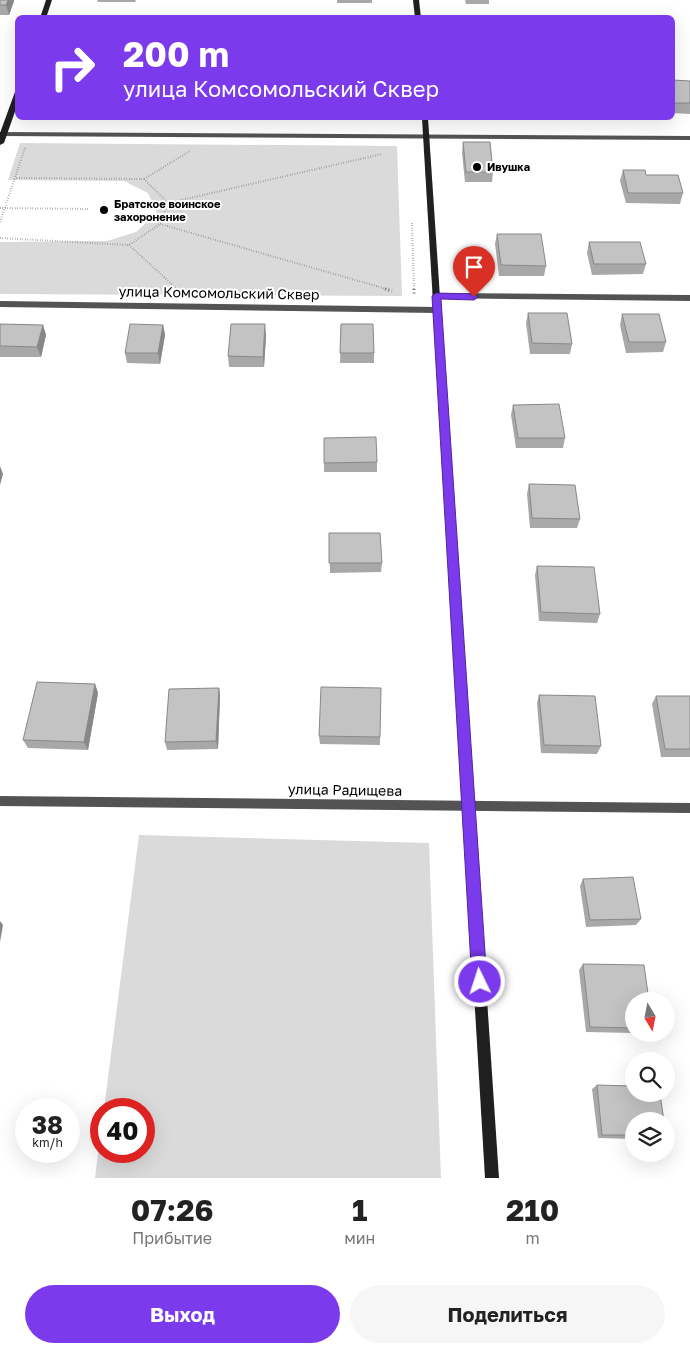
<!DOCTYPE html>
<html lang="ru">
<head>
<meta charset="utf-8">
<style>
  body { margin:0; font-family:"Golos Text",sans-serif; background:#f6f6f6; color:#222; height:100vh; display:flex; flex-direction:column; font-size:19px; white-space:nowrap }
  * { box-sizing:border-box; margin:0 }
  p { font-size:16px; color:#767676 }
  .icon { flex:none; width:28px; height:28px; fill:none; stroke:currentColor; stroke-width:2; stroke-linecap:round; stroke-linejoin:round }
  .map { position:relative; height:1178px; overflow:hidden }
  .side { display:flex; flex-direction:column; background:#fff; flex:1 }
  .side>* { flex:none }
  .top-card { position:absolute; left:15px; top:15px; width:660px; height:105px; border-radius:8px; box-shadow:0 5px 20px #0002; background:#7c3aed; color:#fff; overflow:hidden }
  .needle { width:32px; rotate:170deg }
  .buttons { position:absolute; left:625px; top:992px; display:grid; gap:10px }
  .buttons a { display:grid; place-items:center; width:50px; height:50px; border-radius:50%; background:#fff; box-shadow:0 5px 20px #0002; font-size:25px }
  .speed { position:absolute; left:15px; top:1098px; display:flex; gap:10px; font-size:25px; font-weight:700; text-align:center }
  .speed>* { display:grid; place-content:center; width:65px; height:65px; border-radius:50%; background:#fff; box-shadow:0 5px 20px #0002; line-height:1 }
  .speed small { font-size:12px; font-weight:400 }
  .speed .limit { border:8px solid #d22; background:#fff; color:#111 }
  .pin { position:absolute; display:grid; place-items:center; width:42px; height:42px; color:#fff; margin:-51px -21px; border-radius:50% 50% 50% 0; rotate:-45deg; box-shadow:0 0 5px #0007 }
  .pin .icon { rotate:45deg }
  .me { position:absolute; width:55px; margin:-28px; rotate:356deg; stroke-linejoin:round; filter:drop-shadow(0 0 4px #0008) }
  .turn { display:flex; align-items:center; gap:18px; height:105px; padding:0 25px; font-size:22px }
  .turn .icon { width:65px; height:65px; stroke-width:2.5 }
  .turn b { display:block; font-size:35px; line-height:42px }
  .eta { display:flex; justify-content:space-evenly; align-items:center; height:85px; text-align:center }
  .eta b { font-size:30px; font-weight:700; line-height:35px }
  .button { display:flex; gap:10px; margin-top:auto; padding:10px 25px }
  .button a { flex:1; height:58px; border-radius:30px; background:#7c3aed; color:#fff; font-size:20px; font-weight:700; line-height:58px; text-align:center }
  .button a+a { background:#f6f6f6; color:#222 }
  .map>svg:first-child { display:block }
  .green { fill:#dadada }
  .lines { fill:none; stroke-linecap:round; stroke-linejoin:round }
  .path-far1 { stroke:#757575; stroke-width:2; stroke-dasharray:0.5 2; stroke-linecap:butt }
  .path { stroke:#757575; stroke-width:3; stroke-dasharray:1 2.5; stroke-linecap:butt }
  .street { fill:#535353; fill-rule:evenodd }
  .secondary { fill:#202020; fill-rule:evenodd }
  .wall { fill:#a8a8a8 }
  .shaded-wall { fill:#888 }
  .building { fill:#c3c3c3; stroke:#888 }
  .route { fill:#7c3aed; stroke:#51269a }
  .poi-dot { fill:#000; stroke:#fff; stroke-width:2 }
  .labels { text-anchor:middle; stroke-width:4; stroke-linejoin:round; paint-order:stroke }
  .far-poi-label { font-size:11px; font-weight:bold; fill:#000; stroke:#fff; text-anchor:start }
  .street-label { font-size:14px; fill:#000; stroke:#fff }
</style>
</head>
<body>
<div class="map">
<svg width="690" height="1178" viewBox="0 0 690 1178">
  <rect width="100%" height="100%" fill="#fff"/>
  <g class="green">
    <polygon points="20,143 397,146 402,296 0,294 0,242 107,241 136,232 157,213 148,193 124,181 8,180"/>
    <polygon points="139,835 429,843 441,1178 95,1178 101,1128 101,1151 144,1151 144,1109 104,1109"/>
  </g>
  <g class="lines">
    <g class="path-far1">
      <polyline points="144,179 190,151"/>
      <polyline points="168,203 382,154"/>
      <polyline points="0,208 90,209"/>
      <polyline points="0,222 25,148"/>
      <polyline points="412,223 414,290"/>
      <polyline points="160,224 390,290"/>
      <polyline points="0,238 129,245 160,224 168,203 144,179 15,178"/>
      <polyline points="129,245 177,289"/>
    </g>
    <g class="path">
      <polyline points="385,289 392,291"/>
      <polyline points="414,289 414,294"/>
    </g>
    <g class="street">
      <polygon points="0,132 690,136 690,140 0,136"/>
      <polygon points="436,293 690,295 690,301 433,298 432,296"/>
      <polygon points="0,301 437,307 441,310 437,313 0,307"/>
      <polygon points="0,796 690,803 690,813 0,806"/>
    </g>
    <g class="secondary">
      <polygon points="46,0 52,0 46,18 40,18"/>
      <polygon points="413,0 419,0 421,18 415,18"/>
      <polygon points="18,90 18,103 4,143 0,145 0,133 15,92"/>
      <polygon points="422,118 428,118 499,1178 485,1178"/>
    </g>
  </g>
  <g class="wall">
    <polygon points="0,0 14,1 9,15 0,15"/>
    <polygon points="97,0 136,0 135,2 98,2"/>
    <rect x="337" y="0" width="35" height="3"/>
    <polygon points="465,0 489,0 489,4 466,4"/>
    <polygon points="672,80 690,81 690,114 672,113"/>
    <polygon points="463,142 493,172 492,182 465,182 462,153"/>
    <polygon points="623,170 646,175 683,193 680,204 626,203 620,181"/>
    <polygon points="497,234 546,266 544,276 499,276 495,244"/>
    <polygon points="589,242 646,264 643,274 592,275 587,253"/>
    <polygon points="528,313 572,344 570,354 530,354 526,323"/>
    <polygon points="622,314 666,342 663,352 626,353 620,325"/>
    <polygon points="0,324 43,325 46,335 41,357 0,357"/>
    <polygon points="341,324 374,353 374,363 340,363"/>
    <polygon points="163,325 165,335 160,364 127,363 125,353"/>
    <polygon points="266,335 264,367 229,367 228,356"/>
    <polygon points="513,405 565,438 563,448 516,448 511,415"/>
    <polygon points="324,438 377,462 377,472 324,472"/>
    <polygon points="529,484 580,519 577,528 530,528 527,494"/>
    <polygon points="329,533 382,563 381,572 330,573"/>
    <polygon points="537,566 600,614 597,623 539,621 535,575"/>
    <polygon points="95,684 98,693 88,750 28,748 23,740"/>
    <polygon points="219,688 220,696 218,749 167,750 165,742"/>
    <polygon points="539,695 601,746 597,754 541,753 537,703"/>
    <polygon points="656,696 690,696 690,757 661,757 652,704"/>
    <polygon points="319,736 380,737 380,745 320,744"/>
    <polygon points="583,879 641,919 636,925 586,927 580,886"/>
    <polygon points="583,964 634,1001 634,1033 586,1032 579,970"/>
    <polygon points="597,1085 634,1121 634,1139 598,1138 592,1089"/>
  </g>
  <g class="shaded-wall">
    <polygon points="8,0 14,0 14,1 9,15 6,5"/>
    <polygon points="265,324 266,335 264,367 263,357"/>
    <polygon points="43,325 46,335 41,357 37,347"/>
    <polygon points="163,325 165,335 160,364 158,353"/>
    <polygon points="0,466 3,474 0,485"/>
    <polygon points="95,684 98,693 88,750 84,742"/>
    <polygon points="219,688 220,696 218,749 216,741"/>
    <polygon points="0,921 3,925 0,942"/>
  </g>
  <g class="building">
    <polygon points="0,0 8,0 6,5 0,5"/>
    <polygon points="672,80 690,81 690,103 672,103"/>
    <polygon points="463,142 490,142 493,172 466,172"/>
    <polygon points="623,170 645,170 646,175 678,175 683,193 628,193"/>
    <polygon points="497,234 541,234 546,266 501,265"/>
    <polygon points="589,242 640,242 646,264 594,264"/>
    <polygon points="528,313 567,313 572,344 532,343"/>
    <polygon points="622,314 659,314 666,342 629,342"/>
    <polygon points="0,324 43,325 37,347 0,346"/>
    <polygon points="130,324 163,325 158,353 125,353"/>
    <polygon points="231,324 265,324 263,357 228,356"/>
    <polygon points="341,324 373,324 374,353 340,353"/>
    <polygon points="559,404 565,438 518,438 513,405"/>
    <polygon points="376,437 377,462 324,463 324,438"/>
    <polygon points="529,484 575,485 580,519 532,518"/>
    <polygon points="329,533 380,533 382,563 329,563"/>
    <polygon points="537,566 594,567 600,614 541,612"/>
    <polygon points="37,682 95,684 84,742 23,740"/>
    <polygon points="321,687 381,688 380,737 319,736"/>
    <polygon points="219,688 216,741 165,742 169,689"/>
    <polygon points="539,695 595,696 601,746 544,745"/>
    <polygon points="656,696 690,696 690,749 665,749"/>
    <polygon points="633,877 641,919 590,920 583,879"/>
    <polygon points="583,964 644,965 649,1001 634,1001 634,1028 590,1027"/>
    <polygon points="597,1085 634,1086 634,1094 660,1094 664,1121 634,1121 634,1135 602,1135"/>
  </g>
  <polygon class="route" points="436,293 474,294 478,297 474,300 441,299 487,982 485,988 480,990 474,988 472,982 432,296"/>
  <g class="poi-dot">
    <circle cx="477" cy="167" r="5"/>
    <circle cx="104" cy="210" r="5"/>
  </g>
  <g class="labels">
    <g class="far-poi-label">
      <text x="487" y="171">Ивушка</text>
      <text x="114" y="208">Братское воинское<tspan x="114" dy="13">захоронение</tspan></text>
    </g>
    <g class="street-label">
      <text transform="translate(219 293) rotate(1)" y="5">улица Комсомольский Сквер</text>
      <text transform="translate(345 790) rotate(1)" y="5">улица Радищева</text>
    </g>
  </g>
</svg>
<div class="buttons">
<a><svg class="needle" viewBox="-14 -14 28 28"><path d="M0-13l5 13h-10z" fill="#e53935"/><path d="M0 13l5-13h-10z" fill="#767676"/></svg></a>
<a><svg class="icon" aria-label="search" viewBox="0 0 24 24"><circle cx="10" cy="10" r="6"/><path d="M15 15l6 6"/></svg></a>
<a><svg class="icon" aria-label="layers" viewBox="0 0 24 24"><path d="M12 4l9 5-9 5-9-5zM3 14l9 5 9-5"/></svg></a>
</div>
<div class="speed"><div>38<small>km/h</small></div><div class="limit">40</div></div>
<div class="pin" style="left:474px;top:297px;background:#d93025"><svg class="icon" aria-label="arrive" viewBox="0 0 24 24"><path d="M6 21V4h12l-3 4 3 4H6"/></svg></div>
<svg class="me" style="left:480px;top:982px" viewBox="-20 -20 40 40"><circle r="17" fill="#7c3aed" stroke="#fff" stroke-width="3"/><path d="M0-11L8 9 0 5-8 9z" fill="#fff"/></svg>
<div class="top-card">
<div class="turn"><svg class="icon" aria-label="right" viewBox="0 0 24 24"><path d="M7 20v-9h11M14 6l5 5-5 5"/></svg><div><b>200 m</b>улица Комсомольский Сквер</div></div>
</div>
</div>
<section class="side">
<div class="eta">
<div><b>07:26</b><p>Прибытие</p></div>
<div><b>1</b><p>мин</p></div>
<div><b>210</b><p>m</p></div>
</div>
<div class="button"><a>Выход</a><a>Поделиться</a></div>
</section>
</body>
</html>
